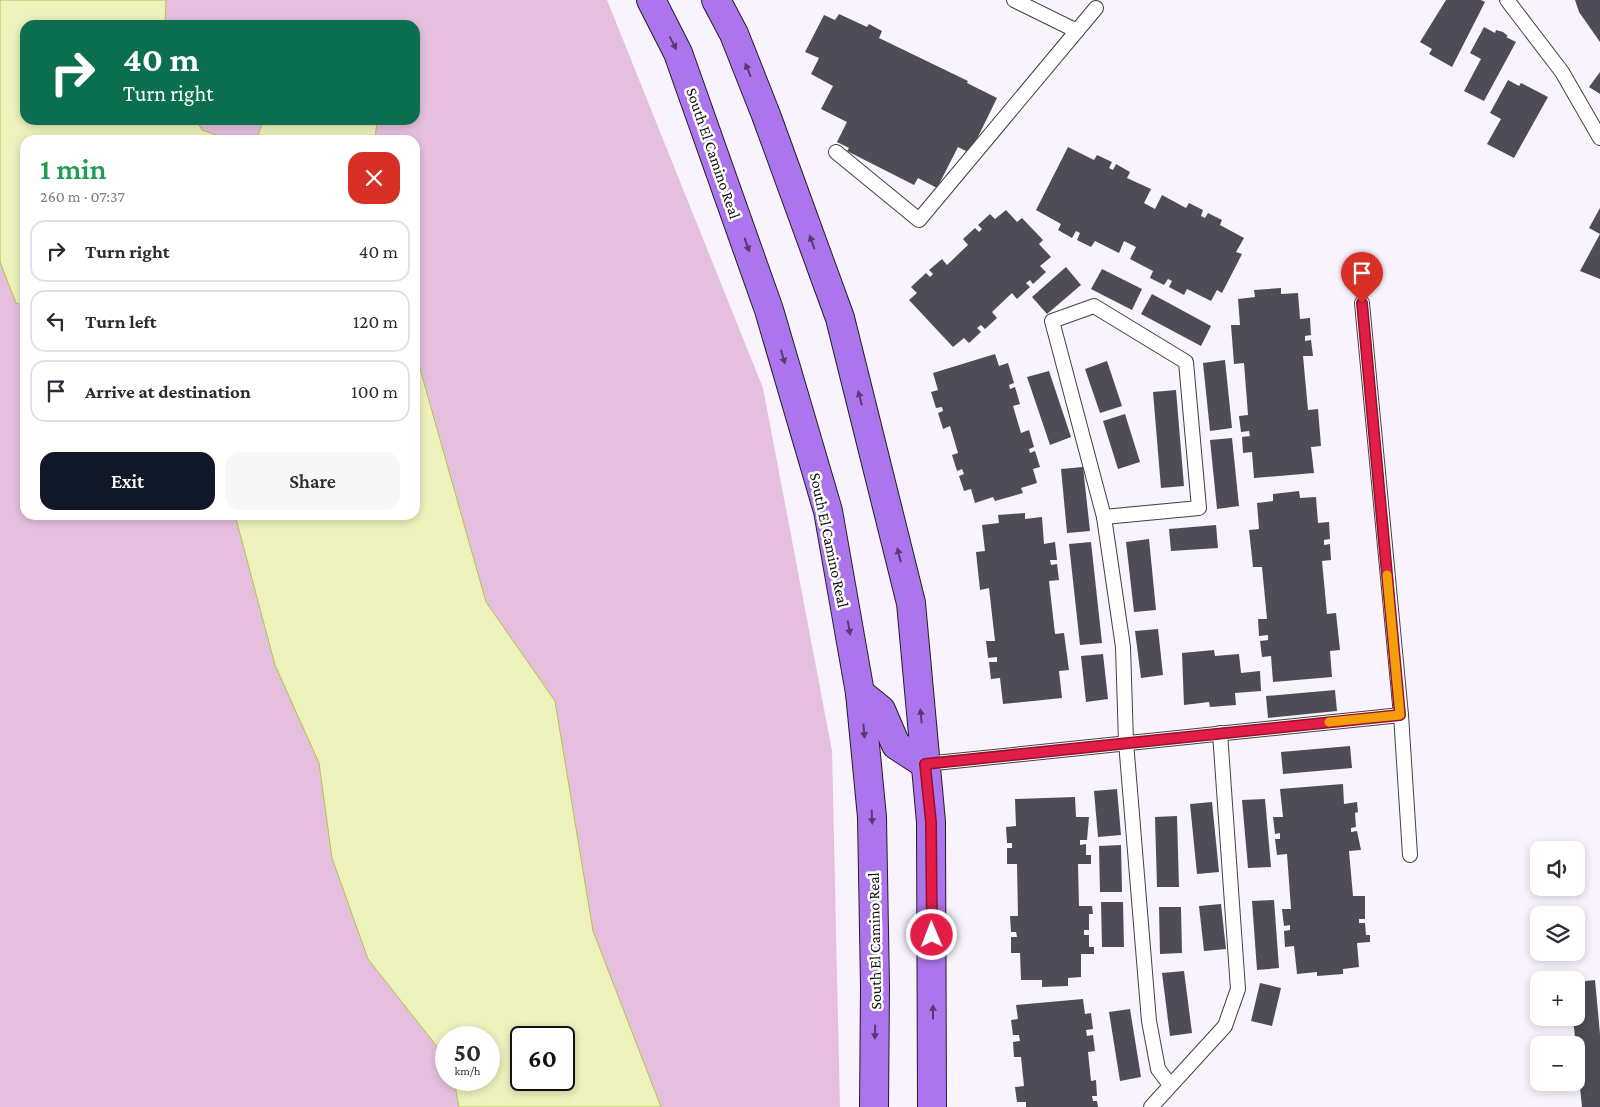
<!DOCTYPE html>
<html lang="en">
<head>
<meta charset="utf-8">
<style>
  body { margin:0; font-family:"Crimson Pro",serif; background:#f7f7f7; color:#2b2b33; height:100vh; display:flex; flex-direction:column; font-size:19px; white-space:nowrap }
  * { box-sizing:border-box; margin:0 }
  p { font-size:16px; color:#7c7c81 }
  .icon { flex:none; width:28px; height:28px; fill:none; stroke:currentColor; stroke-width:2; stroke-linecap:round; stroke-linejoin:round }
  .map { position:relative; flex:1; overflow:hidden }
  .panel { position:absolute; left:20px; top:135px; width:400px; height:385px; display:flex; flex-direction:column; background:#fff; border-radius:15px; box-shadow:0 2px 8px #0003 }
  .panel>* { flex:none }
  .banner { position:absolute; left:20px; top:20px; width:400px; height:105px; border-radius:15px; box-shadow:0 2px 8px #0003; background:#0b6e4f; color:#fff; overflow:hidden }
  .tools { position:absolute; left:1530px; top:841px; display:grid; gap:10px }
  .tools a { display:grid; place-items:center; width:55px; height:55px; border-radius:10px; background:#fff; box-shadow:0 2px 8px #0003; font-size:25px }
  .speed { position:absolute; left:435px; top:1026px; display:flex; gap:10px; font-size:25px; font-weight:700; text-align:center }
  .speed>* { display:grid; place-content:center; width:65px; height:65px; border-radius:50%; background:#fff; box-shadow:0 2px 8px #0003; line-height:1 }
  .speed small { font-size:12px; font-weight:400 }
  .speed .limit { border:2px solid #111; border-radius:8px; background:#fff; color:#111 }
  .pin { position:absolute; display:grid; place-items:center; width:42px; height:42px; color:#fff; margin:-51px -21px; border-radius:50% 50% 50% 0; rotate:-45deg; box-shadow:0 0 5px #0007 }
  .pin .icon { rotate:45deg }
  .me { position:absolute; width:55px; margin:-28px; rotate:359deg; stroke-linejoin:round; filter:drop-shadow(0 0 4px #0008) }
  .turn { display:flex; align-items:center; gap:18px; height:105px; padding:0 20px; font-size:22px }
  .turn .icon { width:65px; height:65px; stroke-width:2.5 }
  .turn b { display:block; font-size:35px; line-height:42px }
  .round { display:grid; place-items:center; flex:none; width:52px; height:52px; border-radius:15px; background:#f7f7f7 }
  .summary { display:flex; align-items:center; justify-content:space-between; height:85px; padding:0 20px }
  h1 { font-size:30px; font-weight:600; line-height:38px; color:#1e9e55 }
  .action { display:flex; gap:10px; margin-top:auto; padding:10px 20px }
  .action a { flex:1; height:58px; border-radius:15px; background:#111827; color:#fff; font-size:20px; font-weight:600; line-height:58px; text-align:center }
  .action a+a { background:#f7f7f7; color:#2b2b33 }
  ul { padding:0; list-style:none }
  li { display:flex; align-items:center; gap:15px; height:62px; margin:0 10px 8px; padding:0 10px; border:2px solid #e1e1e2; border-radius:15px }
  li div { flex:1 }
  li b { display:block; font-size:19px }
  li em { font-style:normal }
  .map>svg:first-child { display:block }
  .green { fill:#e6bfdf; fill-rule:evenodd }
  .water { fill:#edf1bc; stroke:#b5c249; fill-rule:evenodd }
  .building { fill:#4e4d57 }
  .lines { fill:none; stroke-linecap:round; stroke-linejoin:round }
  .service-casing { stroke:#424242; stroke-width:16 }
  .primary-casing { stroke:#202020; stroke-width:30 }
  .service { stroke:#fff; stroke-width:14 }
  .primary { stroke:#ac74ed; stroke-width:28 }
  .oneway { fill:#563c73 }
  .route-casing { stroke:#92132f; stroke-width:12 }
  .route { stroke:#e11d48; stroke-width:9 }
  .slow { stroke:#f59e0b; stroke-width:9 }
  .labels { text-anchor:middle; stroke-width:5; stroke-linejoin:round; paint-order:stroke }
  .street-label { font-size:16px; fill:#0f0f0f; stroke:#fff }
</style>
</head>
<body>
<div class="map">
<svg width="1600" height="1107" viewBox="0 0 1600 1107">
  <rect width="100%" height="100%" fill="#f9f3fe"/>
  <path class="green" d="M0 0H607L763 388 832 751 840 1107H0ZM25 25H415V120H25ZM25 140H415V515H25ZM446 1038H489V1080H446ZM521 1038H564V1080H521Z"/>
  <g class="water">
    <polygon points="0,0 166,0 165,25 25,25 25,120 196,120 202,130 230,140 25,140 25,306 16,303 0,262"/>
    <polygon points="264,120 377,120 375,140 256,140"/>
    <path d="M415 351 486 602 555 701 593 931 661 1107H459L454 1080H489V1038H446V1058L368 959 332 858 319 763 275 665 235 515H415ZM521 1038H564V1080H521Z"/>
  </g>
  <g class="building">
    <polygon points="1446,0 1481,0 1485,2 1452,67 1429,54 1432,49 1420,42"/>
    <polygon points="1575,0 1600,0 1600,42 1579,12"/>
    <polygon points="839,14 867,27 869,24 882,31 879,38 968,81 967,83 997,98 970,153 958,147 937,188 918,178 914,185 847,151 849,148 837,142 847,122 821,109 833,86 811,74 819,58 805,52 824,15 835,20"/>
    <polygon points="1484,27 1495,33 1496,30 1503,32 1508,36 1506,37 1516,42 1484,101 1464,91 1481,59 1470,53"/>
    <polygon points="1600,72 1600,94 1589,87"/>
    <polygon points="1508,80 1519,86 1521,83 1548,97 1514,158 1487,144 1501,119 1490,113"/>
    <polygon points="1068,147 1094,160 1097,155 1112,162 1109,168 1113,170 1116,164 1130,172 1127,178 1151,189 1144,203 1155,209 1162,195 1186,208 1189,203 1203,210 1201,216 1205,218 1208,213 1222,220 1220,225 1244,238 1236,252 1242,254 1222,293 1217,290 1211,301 1187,289 1184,295 1169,287 1172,281 1168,279 1164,285 1150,278 1153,271 1130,259 1136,247 1124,241 1119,253 1095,241 1091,247 1077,240 1080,233 1076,231 1072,238 1058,230 1061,224 1036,210"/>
    <polygon points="1600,208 1600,234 1589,228"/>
    <polygon points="1006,210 1017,222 1022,218 1043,240 1039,244 1051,257 1040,266 1046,272 1033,284 1030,280 1026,283 1030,287 1017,299 1012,293 992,312 997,318 985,329 981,325 977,328 981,332 969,343 964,338 953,347 909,300 917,293 911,287 926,273 930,277 933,274 929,270 942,259 947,265 968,245 963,239 975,228 979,232 982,229 978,225 990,214 995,219"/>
    <polygon points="1600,234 1600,279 1580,271"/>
    <polygon points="1066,267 1081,285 1047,314 1032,297"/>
    <polygon points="1102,269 1142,289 1132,310 1091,289"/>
    <polygon points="1281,288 1281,294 1298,293 1300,319 1310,318 1311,335 1305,336 1305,341 1311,340 1313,356 1303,356 1308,410 1318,409 1321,446 1311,447 1314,473 1254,478 1252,452 1243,453 1242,437 1250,436 1249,431 1241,432 1239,416 1248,415 1244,363 1234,364 1231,325 1240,325 1238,299 1255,297 1254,290"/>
    <polygon points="1152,294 1211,326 1201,346 1141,314"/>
    <polygon points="995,354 999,366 1008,363 1014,383 1009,385 1010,389 1015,387 1020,404 1013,406 1021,433 1029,430 1034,447 1029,449 1030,453 1035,451 1040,467 1033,469 1037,483 1021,488 1023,493 995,501 993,497 975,503 971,489 964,491 959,476 964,474 962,469 957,471 952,455 958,453 950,426 943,429 938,413 943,411 942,407 936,408 931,392 938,390 933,373"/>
    <polygon points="1225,360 1232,428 1210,431 1203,363"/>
    <polygon points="1107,361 1122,406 1100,413 1085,369"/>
    <polygon points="1049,371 1071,437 1050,445 1027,377"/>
    <polygon points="1176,390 1184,486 1161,488 1153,392"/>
    <polygon points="1125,414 1140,462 1118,469 1103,421"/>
    <polygon points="1232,438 1239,506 1217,509 1210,440"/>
    <polygon points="1083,467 1090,531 1067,533 1061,469"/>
    <polygon points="1299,491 1300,498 1316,497 1318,523 1329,522 1330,539 1324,540 1324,545 1330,544 1331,560 1322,561 1327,614 1336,613 1340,650 1330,651 1332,677 1273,682 1271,656 1262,657 1260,641 1268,640 1268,635 1259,636 1258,619 1267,619 1262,567 1253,567 1249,530 1259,529 1257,503 1273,501 1273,494"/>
    <polygon points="1025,513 1025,519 1042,517 1044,544 1055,542 1057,560 1050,560 1051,565 1057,564 1059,580 1049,581 1055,634 1064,633 1069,670 1059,671 1062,698 1003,704 1000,678 991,679 989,662 997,662 997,657 988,658 986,641 995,641 989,588 980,590 976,552 985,551 982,525 999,523 998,515"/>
    <polygon points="1216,525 1218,548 1171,551 1169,529"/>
    <polygon points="1149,539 1156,610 1134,612 1126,542"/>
    <polygon points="1091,542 1102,643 1080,645 1069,544"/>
    <polygon points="1158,629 1163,675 1141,678 1135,631"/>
    <polygon points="1214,650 1215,656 1239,654 1241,673 1260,671 1261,691 1235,693 1236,705 1210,707 1209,702 1184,705 1182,653"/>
    <polygon points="1103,654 1108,699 1086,702 1081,656"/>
    <polygon points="1335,690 1337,711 1268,718 1266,696"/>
    <polygon points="1350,746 1352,768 1283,774 1281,752"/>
    <polygon points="1343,784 1344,804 1357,802 1358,812 1355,813 1356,827 1351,828 1351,832 1357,831 1361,850 1349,851 1353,896 1365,896 1365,919 1359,919 1359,923 1365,923 1366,935 1370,935 1370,942 1357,943 1359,967 1343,969 1343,974 1317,976 1317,972 1297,974 1294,946 1285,947 1284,931 1290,930 1290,925 1284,926 1282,909 1291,909 1287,854 1277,855 1275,839 1280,839 1280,833 1275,834 1273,817 1283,817 1280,789"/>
    <polygon points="1117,789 1121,835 1098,837 1094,791"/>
    <polygon points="1075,797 1076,817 1089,817 1087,840 1080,840 1080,845 1086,844 1086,855 1091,855 1091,864 1078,864 1079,906 1092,906 1093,914 1089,914 1089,930 1084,930 1084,935 1089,935 1089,947 1094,947 1094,954 1081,954 1081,977 1068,978 1068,986 1042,987 1042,980 1021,980 1020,953 1011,953 1011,937 1017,937 1016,932 1011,932 1010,916 1018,916 1017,864 1007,864 1007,848 1012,848 1012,843 1007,843 1006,827 1016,826 1015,799"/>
    <polygon points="1265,799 1271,867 1248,868 1242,800"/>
    <polygon points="1212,802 1219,872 1197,874 1190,804"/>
    <polygon points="1177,816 1179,887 1157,887 1155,817"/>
    <polygon points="1121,845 1122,892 1100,892 1099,846"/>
    <polygon points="1274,900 1279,968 1257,970 1252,901"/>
    <polygon points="1101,902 1123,902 1124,947 1102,947"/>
    <polygon points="1221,904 1226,949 1204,951 1199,906"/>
    <polygon points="1159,907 1181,907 1182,953 1160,954"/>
    <polygon points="1184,971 1192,1033 1170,1036 1162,973"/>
    <polygon points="1595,980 1600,1034 1600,1107 1582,1107 1573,1018 1576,1018 1576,982"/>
    <polygon points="1260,983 1281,988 1272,1026 1251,1021"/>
    <polygon points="1083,999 1085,1014 1091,1013 1093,1029 1086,1030 1087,1036 1093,1035 1095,1051 1088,1052 1091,1081 1096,1080 1097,1096 1092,1096 1093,1101 1097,1101 1098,1107 1026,1107 1026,1102 1017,1102 1015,1087 1024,1086 1021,1057 1014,1057 1013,1042 1020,1041 1019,1035 1013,1035 1011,1020 1018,1019 1016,1005"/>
    <polygon points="1130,1009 1141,1077 1120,1081 1109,1012"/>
  </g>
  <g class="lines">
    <defs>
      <g id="service">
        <polyline points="1014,0 1077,31"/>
        <polyline points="1507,0 1562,72 1600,138"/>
        <polyline points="836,152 919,220 1096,8"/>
        <polyline points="1362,303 1401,715 1410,855"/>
        <polygon points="1094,306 1186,362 1199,508 1104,517 1052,321"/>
        <polyline points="1104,517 1123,647 1126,742 1149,1021 1158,1069 1170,1085"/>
        <polyline points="925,764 1401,715"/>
        <polyline points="1151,1107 1225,1026 1238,989 1220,733"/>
      </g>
      <g id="primary">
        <polyline points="651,0 678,53 769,310 828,511 860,693 872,817 875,987 874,1107"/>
        <polyline points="716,0 734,34 766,115 840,318 911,603 931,822 932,1107"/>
        <polyline points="860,693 881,710 896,745 925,764"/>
      </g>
    </defs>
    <use href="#service" class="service-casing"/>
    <use href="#primary" class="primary-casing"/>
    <use href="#service" class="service"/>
    <use href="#primary" class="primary"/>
  </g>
  <defs><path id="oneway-solid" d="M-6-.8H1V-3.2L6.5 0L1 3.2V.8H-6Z" transform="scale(1.25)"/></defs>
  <g class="oneway">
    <use href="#oneway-solid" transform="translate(673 43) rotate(62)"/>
    <use href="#oneway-solid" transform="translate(748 70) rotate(-112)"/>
    <use href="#oneway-solid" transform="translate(812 242) rotate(-110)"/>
    <use href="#oneway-solid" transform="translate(747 245) rotate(71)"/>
    <use href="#oneway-solid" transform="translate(783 357) rotate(74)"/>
    <use href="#oneway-solid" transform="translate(860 398) rotate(-104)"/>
    <use href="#oneway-solid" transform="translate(899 555) rotate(-104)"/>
    <use href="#oneway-solid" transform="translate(849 628) rotate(80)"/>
    <use href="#oneway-solid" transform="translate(921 716) rotate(-95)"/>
    <use href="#oneway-solid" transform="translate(864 731) rotate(84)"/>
    <use href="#oneway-solid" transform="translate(872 817) rotate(87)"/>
    <use href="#oneway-solid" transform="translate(933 1012) rotate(-90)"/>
    <use href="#oneway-solid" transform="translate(875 1032) rotate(91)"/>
  </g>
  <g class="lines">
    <defs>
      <polyline id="route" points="932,935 931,822 925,764 1400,715 1362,303"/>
    </defs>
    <use href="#route" class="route-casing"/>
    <use href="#route" class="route"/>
    <polyline class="slow" points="1329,722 1400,715 1387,575"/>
  </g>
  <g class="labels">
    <g class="street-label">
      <text transform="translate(714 153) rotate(71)" y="6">South El Camino Real</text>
      <text transform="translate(830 540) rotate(78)" y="6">South El Camino Real</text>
      <text transform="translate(874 941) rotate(-91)" y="6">South El Camino Real</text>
    </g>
  </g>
</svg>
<div class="tools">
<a><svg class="icon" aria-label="sound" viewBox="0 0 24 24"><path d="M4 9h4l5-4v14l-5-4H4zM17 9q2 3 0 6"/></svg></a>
<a><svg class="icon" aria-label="layers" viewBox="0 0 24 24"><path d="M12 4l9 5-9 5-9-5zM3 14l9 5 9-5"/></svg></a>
<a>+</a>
<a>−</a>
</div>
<div class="speed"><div>50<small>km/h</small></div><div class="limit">60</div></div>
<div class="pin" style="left:1362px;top:303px;background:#d93025"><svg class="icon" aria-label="arrive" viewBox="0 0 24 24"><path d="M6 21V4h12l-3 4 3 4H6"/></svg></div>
<svg class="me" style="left:932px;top:935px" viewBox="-20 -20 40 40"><circle r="17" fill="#e11d48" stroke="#fff" stroke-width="3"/><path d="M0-11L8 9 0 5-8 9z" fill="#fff"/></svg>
<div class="banner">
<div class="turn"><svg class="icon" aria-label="right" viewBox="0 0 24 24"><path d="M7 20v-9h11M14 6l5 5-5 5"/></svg><div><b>40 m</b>Turn right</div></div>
</div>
<section class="panel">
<div class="summary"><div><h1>1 min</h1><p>260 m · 07:37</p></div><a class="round" style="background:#d93025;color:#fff"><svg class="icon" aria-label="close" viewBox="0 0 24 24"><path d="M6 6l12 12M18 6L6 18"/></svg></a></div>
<ul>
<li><svg class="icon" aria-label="right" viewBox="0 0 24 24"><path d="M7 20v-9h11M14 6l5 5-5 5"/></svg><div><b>Turn right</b></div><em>40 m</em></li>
<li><svg class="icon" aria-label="left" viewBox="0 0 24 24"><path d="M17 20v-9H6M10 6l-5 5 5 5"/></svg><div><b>Turn left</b></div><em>120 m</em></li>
<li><svg class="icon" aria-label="arrive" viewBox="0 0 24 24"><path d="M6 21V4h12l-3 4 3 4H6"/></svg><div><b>Arrive at destination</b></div><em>100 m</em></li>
</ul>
<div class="action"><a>Exit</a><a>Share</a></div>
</section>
</div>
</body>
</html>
